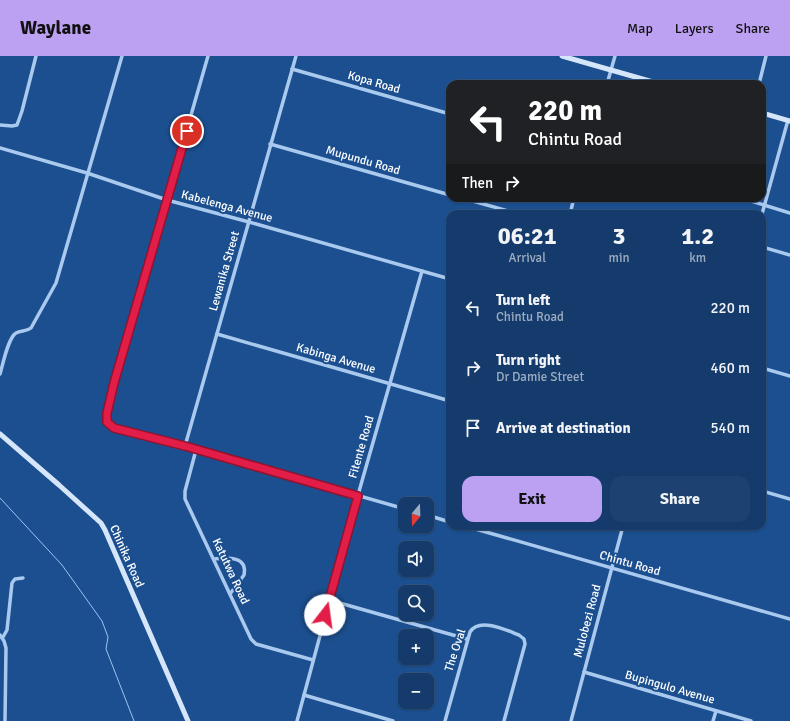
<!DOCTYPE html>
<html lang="en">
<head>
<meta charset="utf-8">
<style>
  body { margin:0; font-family:Signika,sans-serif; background:#1d4271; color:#f1f3f6; height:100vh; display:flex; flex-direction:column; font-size:15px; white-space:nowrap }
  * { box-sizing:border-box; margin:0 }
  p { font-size:13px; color:#9dadc1 }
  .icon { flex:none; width:22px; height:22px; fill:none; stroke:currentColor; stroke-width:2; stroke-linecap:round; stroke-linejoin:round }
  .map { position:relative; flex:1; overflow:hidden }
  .sheet { position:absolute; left:446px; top:154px; width:320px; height:320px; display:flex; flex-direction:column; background:#143b6b; border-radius:12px; box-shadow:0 1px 3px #0004,0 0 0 1px #33557e }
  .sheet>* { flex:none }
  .top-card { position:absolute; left:446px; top:24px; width:320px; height:122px; border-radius:12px; box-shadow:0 1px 3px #0004,0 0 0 1px #33557e; background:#202124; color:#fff; overflow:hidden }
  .needle { width:26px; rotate:199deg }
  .buttons { position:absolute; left:398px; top:441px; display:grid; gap:8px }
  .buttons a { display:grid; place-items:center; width:36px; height:36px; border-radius:8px; background:#143b6b; box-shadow:0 1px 3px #0004,0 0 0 1px #33557e; font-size:20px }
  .pin { position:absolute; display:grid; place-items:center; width:34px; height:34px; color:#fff; margin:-17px; border:2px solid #fff; border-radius:50%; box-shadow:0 1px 4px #0007 }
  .me { position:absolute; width:44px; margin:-22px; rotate:15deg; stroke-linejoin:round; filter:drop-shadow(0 0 3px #0008) }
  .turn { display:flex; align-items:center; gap:14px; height:84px; padding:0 16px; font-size:18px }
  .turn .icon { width:52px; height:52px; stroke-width:2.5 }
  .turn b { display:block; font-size:28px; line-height:34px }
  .then { display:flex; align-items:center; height:38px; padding:0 16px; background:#0003; gap:8px; font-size:15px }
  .eta { display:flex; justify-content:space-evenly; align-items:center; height:68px; text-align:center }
  .eta b { font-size:24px; font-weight:700; line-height:28px }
  .button { display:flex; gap:8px; margin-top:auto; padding:8px 16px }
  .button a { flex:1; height:46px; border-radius:12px; background:#bca0f2; color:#111; font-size:16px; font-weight:700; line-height:46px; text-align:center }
  .button a+a { background:#1d4271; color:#f1f3f6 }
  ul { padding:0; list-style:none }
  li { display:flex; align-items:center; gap:12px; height:60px; padding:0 16px }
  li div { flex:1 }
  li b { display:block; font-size:15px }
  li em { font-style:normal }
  header { display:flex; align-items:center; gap:24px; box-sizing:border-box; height:56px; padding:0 20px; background:#bca0f2; color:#111 }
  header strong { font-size:19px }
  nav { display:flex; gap:22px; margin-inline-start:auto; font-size:14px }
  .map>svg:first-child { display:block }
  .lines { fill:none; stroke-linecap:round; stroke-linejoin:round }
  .stream { stroke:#9cc4f0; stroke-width:1 }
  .minor { stroke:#a9c9ee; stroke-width:3.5 }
  .secondary { stroke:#d6e6fa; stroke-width:5 }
  .route-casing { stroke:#92132f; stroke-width:10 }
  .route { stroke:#e11d48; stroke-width:7 }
  .labels { text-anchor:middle; stroke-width:4; stroke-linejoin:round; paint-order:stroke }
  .street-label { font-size:12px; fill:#fff; stroke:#1b4f8f }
</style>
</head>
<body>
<header>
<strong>Waylane</strong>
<nav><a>Map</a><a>Layers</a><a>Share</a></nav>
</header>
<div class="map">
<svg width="790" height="665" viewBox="0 0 790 665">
  <rect width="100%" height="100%" fill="#1b4f8f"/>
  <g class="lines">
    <polyline class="stream" points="0,442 62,509 102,565 108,581 106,593 134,665"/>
    <g class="minor">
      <polyline points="208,0 114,327 107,357 107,366 114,372 185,390 405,453"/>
      <polyline points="292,13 450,58"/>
      <polyline points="607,28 615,0"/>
      <polyline points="759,28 766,0"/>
      <polyline points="0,69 12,70 17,69 22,55 36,0"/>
      <polyline points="270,88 450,139"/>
      <polyline points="0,92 87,117 167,144 249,166 450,223"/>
      <polyline points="462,142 519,158"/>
      <polyline points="741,142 790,157"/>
      <polyline points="570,158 574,142"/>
      <polyline points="762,158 788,64"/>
      <polyline points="762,191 790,199"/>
      <polyline points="217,278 450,345"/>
      <polyline points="762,312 790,320"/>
      <path d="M0 318C3 308 8 282 16 277 21 274 26 276 31 272L56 227 122 0"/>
      <polyline points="185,390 296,0"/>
      <polyline points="196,394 185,435 185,443 251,583 256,588 313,604"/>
      <polyline points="762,435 790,443"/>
      <polyline points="427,459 450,466"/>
      <polyline points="465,470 790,563"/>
      <path d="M214 503C226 502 248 499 244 519L230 538"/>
      <polyline points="329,544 467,583"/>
      <polyline points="0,579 4,585 6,592 5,665"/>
      <polyline points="3,581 7,574 12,527 15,523 23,522"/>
      <polyline points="584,616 751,665"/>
      <polyline points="304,639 393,665"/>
      <polyline points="297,665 358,439 422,215"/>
      <path d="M445 665 470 576C479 561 506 574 519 579L524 583 525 588 504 665"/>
      <polyline points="571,665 623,470"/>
      <polyline points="713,665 716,655"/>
    </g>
    <g class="secondary">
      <polyline points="562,0 660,28"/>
      <polyline points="762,57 790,65"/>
      <polyline points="0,378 59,429 101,467 105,474 188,665"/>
    </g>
  </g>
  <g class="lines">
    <defs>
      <polyline id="route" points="187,75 114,327 107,357 107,366 114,372 185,390 358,440 325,559"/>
    </defs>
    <use href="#route" class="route-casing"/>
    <use href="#route" class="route"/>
  </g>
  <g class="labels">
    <g class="street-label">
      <text transform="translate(374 26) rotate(16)" y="4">Kopa Road</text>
      <text transform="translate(363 104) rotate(16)" y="4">Mupundu Road</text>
      <text transform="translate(227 150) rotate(15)" y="4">Kabelenga Avenue</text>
      <text transform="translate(224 215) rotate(-74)" y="4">Lewanika Street</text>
      <text transform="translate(336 302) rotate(16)" y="4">Kabinga Avenue</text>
      <text transform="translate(361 391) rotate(-74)" y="4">Fitente Road</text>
      <text transform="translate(127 500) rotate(66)" y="4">Chinika Road</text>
      <text transform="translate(630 507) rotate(16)" y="4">Chintu Road</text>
      <text transform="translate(231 515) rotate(65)" y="4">Katutwa Road</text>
      <text transform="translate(587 565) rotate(-75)" y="4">Mulobezi Road</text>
      <text transform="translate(455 594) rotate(-72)" y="4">The Oval</text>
      <text transform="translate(670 631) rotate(16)" y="4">Bupingulo Avenue</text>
    </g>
  </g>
</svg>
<div class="buttons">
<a><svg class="needle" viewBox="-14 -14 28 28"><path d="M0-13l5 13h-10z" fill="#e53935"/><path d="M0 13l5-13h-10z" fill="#9dadc1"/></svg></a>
<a><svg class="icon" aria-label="sound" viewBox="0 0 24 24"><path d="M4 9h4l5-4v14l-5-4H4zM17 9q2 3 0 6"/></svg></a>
<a><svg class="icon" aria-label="search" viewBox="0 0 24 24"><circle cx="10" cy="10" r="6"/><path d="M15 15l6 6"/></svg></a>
<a>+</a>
<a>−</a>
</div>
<div class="pin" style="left:187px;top:75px;background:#d93025"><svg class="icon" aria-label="arrive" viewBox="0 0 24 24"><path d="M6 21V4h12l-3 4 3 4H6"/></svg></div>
<svg class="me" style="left:325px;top:559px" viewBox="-20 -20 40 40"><circle r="19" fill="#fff"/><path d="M0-13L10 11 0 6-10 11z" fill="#e11d48"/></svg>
<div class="top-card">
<div class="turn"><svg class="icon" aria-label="left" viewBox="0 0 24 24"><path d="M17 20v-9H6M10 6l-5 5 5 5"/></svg><div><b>220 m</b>Chintu Road</div></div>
<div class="then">Then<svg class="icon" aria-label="right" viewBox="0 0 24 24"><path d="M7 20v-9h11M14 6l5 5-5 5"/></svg></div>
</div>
<section class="sheet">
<div class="eta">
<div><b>06:21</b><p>Arrival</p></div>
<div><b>3</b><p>min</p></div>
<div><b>1.2</b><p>km</p></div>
</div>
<ul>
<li><svg class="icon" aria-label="left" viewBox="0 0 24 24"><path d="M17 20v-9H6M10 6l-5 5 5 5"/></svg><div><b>Turn left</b><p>Chintu Road</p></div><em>220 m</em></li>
<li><svg class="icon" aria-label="right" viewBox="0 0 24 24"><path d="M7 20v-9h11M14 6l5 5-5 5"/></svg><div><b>Turn right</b><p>Dr Damie Street</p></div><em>460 m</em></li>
<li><svg class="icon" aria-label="arrive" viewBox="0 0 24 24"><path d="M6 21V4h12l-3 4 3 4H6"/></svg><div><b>Arrive at destination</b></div><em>540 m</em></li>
</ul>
<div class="button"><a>Exit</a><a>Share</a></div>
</section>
</div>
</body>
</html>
